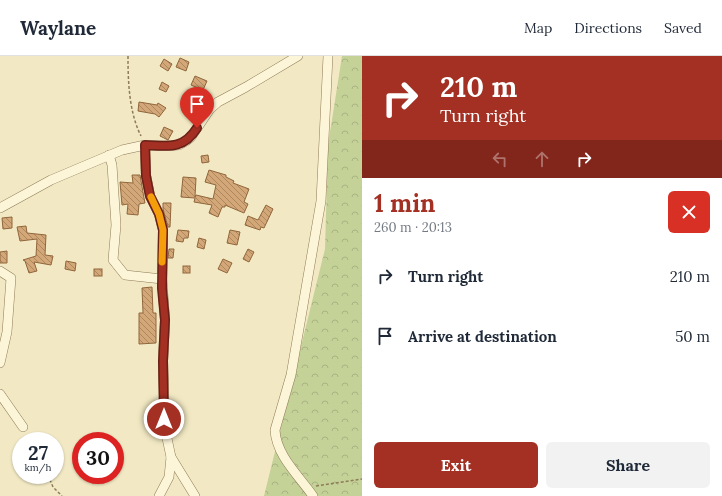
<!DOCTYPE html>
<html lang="en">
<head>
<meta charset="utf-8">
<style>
  body { margin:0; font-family:Lora,serif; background:#f2f2f3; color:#1f2937; height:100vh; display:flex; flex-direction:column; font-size:15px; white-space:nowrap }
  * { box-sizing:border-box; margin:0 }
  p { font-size:13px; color:#747a83 }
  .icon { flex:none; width:22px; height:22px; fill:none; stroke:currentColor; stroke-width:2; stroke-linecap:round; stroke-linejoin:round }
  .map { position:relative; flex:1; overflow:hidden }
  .side { display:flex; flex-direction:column; background:#fff; width:360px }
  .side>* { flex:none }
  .banner { background:#a33023; color:#fff; overflow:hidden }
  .speed { position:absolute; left:12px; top:376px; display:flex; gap:8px; font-size:20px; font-weight:700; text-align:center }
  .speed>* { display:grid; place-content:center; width:52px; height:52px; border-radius:50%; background:#fff; box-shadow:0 1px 3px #0004; line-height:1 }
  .speed small { font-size:10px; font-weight:400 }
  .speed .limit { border:6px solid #d22; background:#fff; color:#111 }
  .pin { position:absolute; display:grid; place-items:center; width:34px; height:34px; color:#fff; margin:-41px -17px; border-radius:50% 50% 50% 0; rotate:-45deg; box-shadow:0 0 4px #0007 }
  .pin .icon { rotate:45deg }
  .me { position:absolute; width:44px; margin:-22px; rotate:0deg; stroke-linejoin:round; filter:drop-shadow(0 0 3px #0008) }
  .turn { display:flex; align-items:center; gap:14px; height:84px; padding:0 12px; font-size:18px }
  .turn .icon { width:52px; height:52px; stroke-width:2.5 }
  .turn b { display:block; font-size:28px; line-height:34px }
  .lanes { display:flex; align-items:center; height:38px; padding:0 12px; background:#0003; justify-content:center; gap:20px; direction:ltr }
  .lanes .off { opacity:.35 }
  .round { display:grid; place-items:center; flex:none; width:42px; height:42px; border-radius:6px; background:#f2f2f3 }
  .head { display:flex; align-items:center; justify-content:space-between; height:68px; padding:0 12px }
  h1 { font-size:24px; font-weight:700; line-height:30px; color:#a33023 }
  .primary-button { display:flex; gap:8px; margin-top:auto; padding:8px 12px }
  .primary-button a { flex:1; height:46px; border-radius:6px; background:#a33023; color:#fff; font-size:16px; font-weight:700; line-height:46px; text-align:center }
  .primary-button a+a { background:#f2f2f3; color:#1f2937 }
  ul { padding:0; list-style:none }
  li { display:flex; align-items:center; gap:12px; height:60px; padding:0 12px }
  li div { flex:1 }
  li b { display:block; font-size:15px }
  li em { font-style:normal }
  header { display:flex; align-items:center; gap:24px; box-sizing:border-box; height:56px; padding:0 20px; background:#fff; border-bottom:1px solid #e0e1e3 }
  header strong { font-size:19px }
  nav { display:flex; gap:22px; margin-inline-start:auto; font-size:14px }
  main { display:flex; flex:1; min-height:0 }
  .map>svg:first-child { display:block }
  .forest { fill:url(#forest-crowns) }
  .building { fill:url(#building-back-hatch); stroke:#90663c }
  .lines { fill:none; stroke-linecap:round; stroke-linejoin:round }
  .minor-casing { stroke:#8e7b58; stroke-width:10 }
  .path { stroke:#8e7b58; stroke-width:1.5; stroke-dasharray:3 2; stroke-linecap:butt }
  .minor { stroke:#fcf5d8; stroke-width:9 }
  .route-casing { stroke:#6a1f17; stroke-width:10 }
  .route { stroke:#a33023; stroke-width:7 }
  .slow { stroke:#f59e0b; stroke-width:7 }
</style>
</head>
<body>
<header>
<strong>Waylane</strong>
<nav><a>Map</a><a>Directions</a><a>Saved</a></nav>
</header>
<main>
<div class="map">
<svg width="362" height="440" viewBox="0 0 362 440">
  <defs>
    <pattern id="forest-crowns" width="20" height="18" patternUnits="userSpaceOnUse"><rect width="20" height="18" fill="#c4d197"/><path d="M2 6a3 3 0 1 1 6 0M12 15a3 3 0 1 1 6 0" fill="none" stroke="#a9b482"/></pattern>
    <pattern id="building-back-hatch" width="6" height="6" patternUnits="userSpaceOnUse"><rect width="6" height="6" fill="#d3a777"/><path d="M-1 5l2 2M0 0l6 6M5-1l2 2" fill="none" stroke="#ac8861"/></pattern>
  </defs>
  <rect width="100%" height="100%" fill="#f2e9c4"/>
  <polygon class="forest" points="342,0 362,0 362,440 264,440 325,193 328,89"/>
  <g class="building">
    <polygon points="180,2 189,6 186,15 176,11"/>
    <polygon points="164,3 172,8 168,15 160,10"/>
    <polygon points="195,20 207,25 203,34 191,29"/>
    <polygon points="162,26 169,30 166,36 159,33"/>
    <polygon points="189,42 195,46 190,54 184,51"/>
    <polygon points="139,46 157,49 158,47 166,52 159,61 155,58 138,55"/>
    <polygon points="164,71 173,75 168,84 160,80"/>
    <polygon points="208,99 209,106 202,107 201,100"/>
    <polygon points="209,114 226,119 226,121 234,125 233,127 249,133 244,146 248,148 244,157 225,149 225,151 222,151 218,161 209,157 212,149 194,146 195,142 181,141 183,121 196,122 195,141 196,139 213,143 216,129 205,126"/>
    <polygon points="132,119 140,119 144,142 145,147 139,148 138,159 127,158 128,148 122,149 120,126 133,127"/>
    <polygon points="163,147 171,147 170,171 168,171 163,153"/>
    <polygon points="266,149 273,153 264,172 261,171 260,174 245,169 248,160 258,164"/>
    <polygon points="12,161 12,172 3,173 2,162"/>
    <polygon points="26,170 27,177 46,179 45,199 53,200 51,209 34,206 37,215 29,217 25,205 23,204 36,200 37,183 20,185 17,171"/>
    <polygon points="178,174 189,175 188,182 184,182 183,186 176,185"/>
    <polygon points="230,174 240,176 237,189 227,187"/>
    <polygon points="199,182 206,184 204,193 197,191"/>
    <polygon points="169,193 174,193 173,202 168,202"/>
    <polygon points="248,193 254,196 249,206 243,203"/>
    <polygon points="7,195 7,207 0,207 0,196"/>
    <polygon points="223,203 232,207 227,217 218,213"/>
    <polygon points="66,205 76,207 75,215 65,213"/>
    <rect x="183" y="210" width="7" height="7"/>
    <rect x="94" y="213" width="8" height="7"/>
    <polygon points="152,231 153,257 156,257 156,287 139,288 139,257 143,257 142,232"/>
  </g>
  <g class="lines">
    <defs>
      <g id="minor">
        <polyline points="145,89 146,119 150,140 159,158 163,174 162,223 165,264 163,305 165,373 171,401 195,440"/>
        <polyline points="109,99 112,109 116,169 113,204 125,219 162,223"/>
        <polyline points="0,152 51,124 122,94 145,89 167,90 179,89 186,85 191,81 210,53 218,46 246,31 298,0"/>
        <polyline points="0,215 11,222 7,276 0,307"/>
        <polyline points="0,338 23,371"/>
        <polyline points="159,440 169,421 171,401"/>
        <path d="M313 440C299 420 276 399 275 374L291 319 321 145 328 0"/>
      </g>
    </defs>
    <use href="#minor" class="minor-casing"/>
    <g class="path">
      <path d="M128 0C128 26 129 56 141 80"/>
      <polyline points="48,419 53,431 62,440"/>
      <polyline points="316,430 362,423"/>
    </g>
    <use href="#minor" class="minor"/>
  </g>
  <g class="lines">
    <defs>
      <path id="route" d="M164 363 163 305 165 264 162 232 163 174 159 158 150 140 146 120 145 89C168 90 183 94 197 72"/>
    </defs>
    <use href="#route" class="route-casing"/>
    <use href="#route" class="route"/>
    <polyline class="slow" points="151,141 159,158 163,174 162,206"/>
  </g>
</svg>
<div class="speed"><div>27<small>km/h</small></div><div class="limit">30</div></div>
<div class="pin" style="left:197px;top:72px;background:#d93025"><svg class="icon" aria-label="arrive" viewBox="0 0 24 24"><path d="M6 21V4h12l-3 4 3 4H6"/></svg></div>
<svg class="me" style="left:164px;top:363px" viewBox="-20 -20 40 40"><circle r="17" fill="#a33023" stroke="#fff" stroke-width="3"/><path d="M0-11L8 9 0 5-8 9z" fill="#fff"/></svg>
</div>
<section class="side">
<div class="banner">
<div class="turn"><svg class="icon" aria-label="right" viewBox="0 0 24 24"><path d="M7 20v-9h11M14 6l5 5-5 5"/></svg><div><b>210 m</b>Turn right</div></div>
<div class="lanes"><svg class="icon off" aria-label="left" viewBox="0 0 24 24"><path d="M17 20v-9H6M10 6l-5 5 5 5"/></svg><svg class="icon off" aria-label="ahead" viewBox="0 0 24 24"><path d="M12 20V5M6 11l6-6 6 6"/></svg><svg class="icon" aria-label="right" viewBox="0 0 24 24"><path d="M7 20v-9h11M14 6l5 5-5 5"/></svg></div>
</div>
<div class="head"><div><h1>1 min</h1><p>260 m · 20:13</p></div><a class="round" style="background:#d93025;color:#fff"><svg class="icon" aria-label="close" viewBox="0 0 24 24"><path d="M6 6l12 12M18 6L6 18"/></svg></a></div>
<ul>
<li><svg class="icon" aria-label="right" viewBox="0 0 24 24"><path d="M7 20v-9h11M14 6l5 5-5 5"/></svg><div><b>Turn right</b></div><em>210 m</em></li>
<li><svg class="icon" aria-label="arrive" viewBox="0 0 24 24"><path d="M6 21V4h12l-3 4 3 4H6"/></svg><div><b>Arrive at destination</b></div><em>50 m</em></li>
</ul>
<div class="primary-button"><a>Exit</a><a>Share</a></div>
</section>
</main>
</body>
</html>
